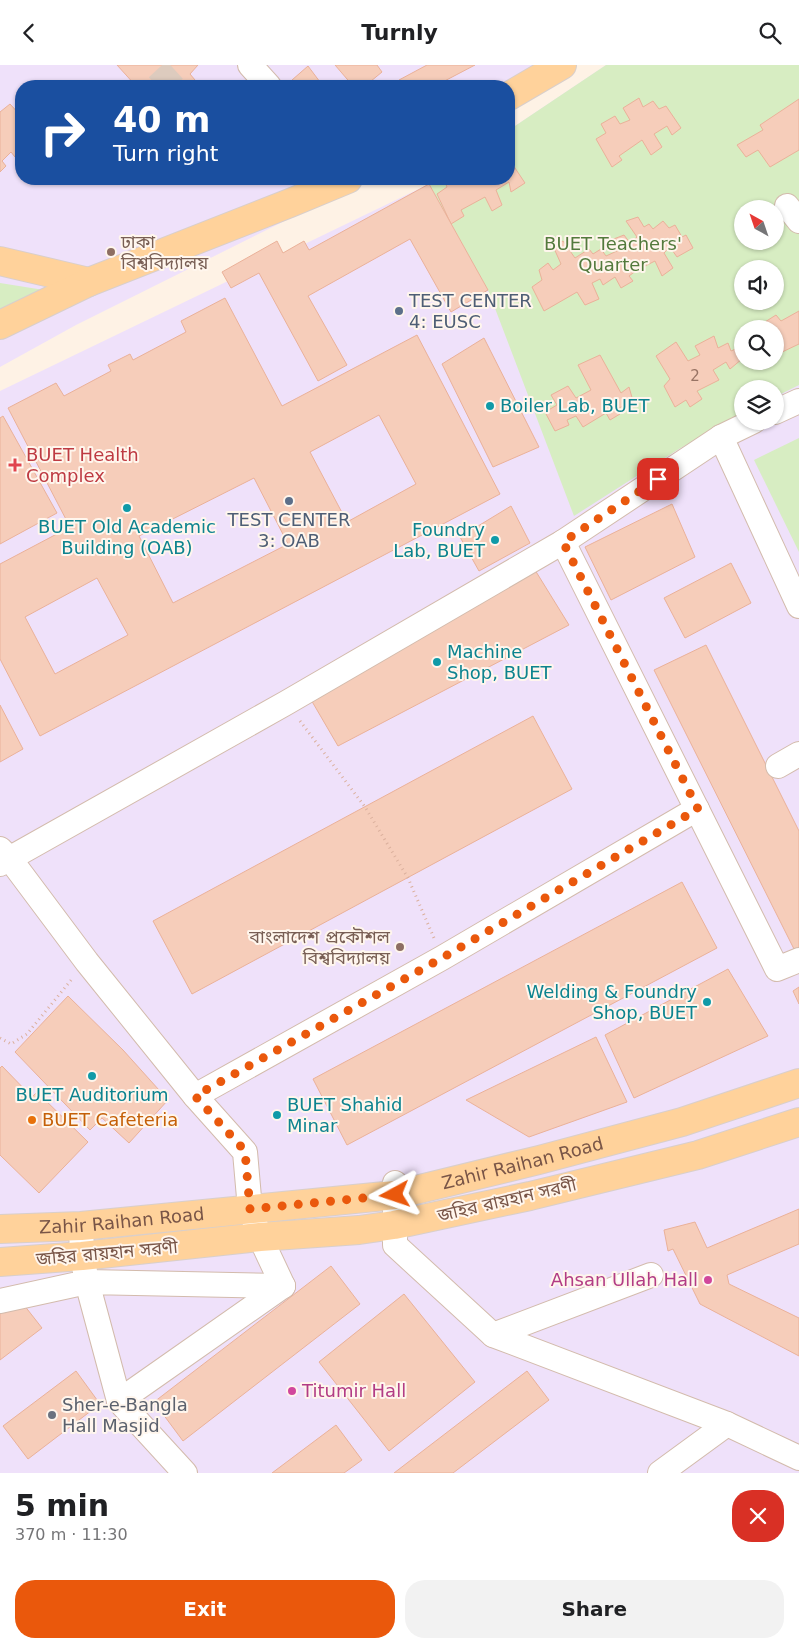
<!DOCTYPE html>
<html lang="en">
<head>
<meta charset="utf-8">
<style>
  body { margin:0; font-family:"DejaVu Sans","Noto Sans Bengali",sans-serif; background:#f2f2f2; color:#202124; height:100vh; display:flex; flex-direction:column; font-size:19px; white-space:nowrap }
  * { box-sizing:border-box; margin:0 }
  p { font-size:16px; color:#757577 }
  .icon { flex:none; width:28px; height:28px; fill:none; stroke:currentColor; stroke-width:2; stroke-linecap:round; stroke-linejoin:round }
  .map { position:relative; height:1408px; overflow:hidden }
  .details { display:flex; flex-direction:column; background:#fff; flex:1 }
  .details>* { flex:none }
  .guide { position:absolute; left:15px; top:15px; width:500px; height:105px; border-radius:20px; box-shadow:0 1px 4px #0004; background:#1a4fa0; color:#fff; overflow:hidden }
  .needle { width:32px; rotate:320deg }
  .buttons { position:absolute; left:734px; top:135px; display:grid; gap:10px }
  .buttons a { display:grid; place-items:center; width:50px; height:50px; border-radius:50%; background:#fff; box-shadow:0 1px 4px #0004; font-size:25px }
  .pin { position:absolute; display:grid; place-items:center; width:42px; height:42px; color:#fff; margin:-21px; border-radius:10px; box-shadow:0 2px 8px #0006 }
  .me { position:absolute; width:55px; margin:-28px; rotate:265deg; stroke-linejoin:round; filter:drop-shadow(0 0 4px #0008) }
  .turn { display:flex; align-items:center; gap:18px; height:105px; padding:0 15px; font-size:22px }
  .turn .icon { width:65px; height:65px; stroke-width:2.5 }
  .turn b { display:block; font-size:35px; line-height:42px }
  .round { display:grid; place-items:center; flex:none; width:52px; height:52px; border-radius:20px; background:#f2f2f2 }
  .overview { display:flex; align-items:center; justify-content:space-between; height:85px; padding:0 15px }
  h1 { font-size:30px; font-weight:700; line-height:38px }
  .button { display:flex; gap:10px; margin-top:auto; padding:10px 15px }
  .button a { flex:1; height:58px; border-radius:20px; background:#ea580c; color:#fff; font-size:20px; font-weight:700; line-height:58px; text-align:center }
  .button a+a { background:#f2f2f2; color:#202124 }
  header { display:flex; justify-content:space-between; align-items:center; height:65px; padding:0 15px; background:#fff; font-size:22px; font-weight:700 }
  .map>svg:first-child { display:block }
  .education { fill:#efe1fa; fill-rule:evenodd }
  .green { fill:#d7edc2; fill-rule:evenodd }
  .building { fill:#f6cdba; stroke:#eab199; fill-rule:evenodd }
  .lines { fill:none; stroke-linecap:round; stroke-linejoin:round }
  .minor-tunnel { stroke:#ddcbbe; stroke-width:24; stroke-dasharray:24 12; stroke-linecap:butt }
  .minor-casing { stroke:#d3bbac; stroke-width:26 }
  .major-casing { stroke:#d9cfcb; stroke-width:30 }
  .path { stroke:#dbb09d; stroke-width:3; stroke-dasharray:1 4; stroke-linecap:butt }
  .minor { stroke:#fff; stroke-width:24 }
  .major { stroke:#ffd29b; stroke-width:28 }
  .route { stroke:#ea580c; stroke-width:9; stroke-dasharray:0 16.2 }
  .education-dot { fill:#8d6e63; stroke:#fff6ed; stroke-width:2 }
  .service-dot { fill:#5c6f8a; stroke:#fff6ed; stroke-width:2 }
  .culture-dot { fill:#0f9aa8; stroke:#fff6ed; stroke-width:2 }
  .health-dot { fill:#e0444e; stroke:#fff6ed; stroke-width:2 }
  .food-dot { fill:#e8710a; stroke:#fff6ed; stroke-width:2 }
  .hotel-dot { fill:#d1479c; stroke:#fff6ed; stroke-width:2 }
  .worship-dot { fill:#6b7280; stroke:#fff6ed; stroke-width:2 }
  .labels { text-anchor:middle; stroke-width:4; stroke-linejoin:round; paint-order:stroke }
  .number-label { font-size:15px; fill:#987364 }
  .education-label { font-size:18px; fill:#785e54; stroke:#fff6ed; text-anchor:start }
  .park-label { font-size:18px; fill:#537a3c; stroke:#fff6ed }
  .service-label { font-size:18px; fill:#4e5e75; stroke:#fff6ed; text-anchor:start }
  .culture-label { font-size:18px; fill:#0d838f; stroke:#fff6ed; text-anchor:start }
  .health-label { font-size:18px; fill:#be3a42; stroke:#fff6ed; text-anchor:start }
  .food-label { font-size:18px; fill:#c56008; stroke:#fff6ed; text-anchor:start }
  .street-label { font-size:18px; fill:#795547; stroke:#fff6ed }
  .hotel-label { font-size:18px; fill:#b23c85; stroke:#fff6ed; text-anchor:end }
  .worship-label { font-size:18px; fill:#5b616d; stroke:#fff6ed; text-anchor:start }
</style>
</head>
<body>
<header><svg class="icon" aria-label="back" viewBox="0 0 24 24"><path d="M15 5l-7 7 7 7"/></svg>Turnly<svg class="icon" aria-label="search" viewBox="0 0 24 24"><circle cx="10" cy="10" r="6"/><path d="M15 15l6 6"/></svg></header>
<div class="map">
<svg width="799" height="1408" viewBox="0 0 799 1408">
  <rect width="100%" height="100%" fill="#fef2e5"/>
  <g class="education">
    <polygon points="0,0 576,0 509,21 21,21 21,114 369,114 76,260 0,302"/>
    <path d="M606 0H799V1408H0V326L429 119 436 114H509V65ZM742 144H775V176H742ZM742 204H775V236H742ZM742 264H775V296H742ZM742 324H775V356H742Z"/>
  </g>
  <g class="green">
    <path d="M606 0H799V320L775 332V324H742V348L679 384 574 451 488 225 429 119 436 114H509V65ZM742 144H775V176H742ZM742 204H775V236H742ZM742 264H775V296H742Z"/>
    <polygon points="0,218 44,225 0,246"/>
    <polygon points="799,373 799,487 754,395"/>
  </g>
  <g class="building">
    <polygon points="117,0 198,0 190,9 200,21 136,21"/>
    <polygon points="335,0 377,0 382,7 365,21 353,21"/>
    <polygon points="427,0 475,0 435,21 402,21 399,15"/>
    <polygon points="308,1 323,21 297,21 292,15"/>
    <polygon points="639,33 643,42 653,36 659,44 666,41 681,63 672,70 667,61 654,69 662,82 651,90 642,75 619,91 622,95 612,102 596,74 606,68 601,59 615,51 620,59 630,55 623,43"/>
    <polygon points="799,34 799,85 770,102 758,85 746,92 737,80 763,65 760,60"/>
    <polygon points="10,39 21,51 21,86 15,92 11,87 2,96 6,101 0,107 0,47"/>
    <polygon points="509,94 525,118 511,127 509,117 496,125 502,140 492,146 485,132 461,145 464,151 451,159 437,129 447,122 445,117 448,114 455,114 458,119 466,114 509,114"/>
    <polygon points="199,114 238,114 237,118 198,118"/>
    <polygon points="429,119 488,225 451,247 410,174 308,231 347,300 318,316 259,208 231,223 222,207 277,176 283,188 304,176 309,185"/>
    <polygon points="638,152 644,162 649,159 653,164 663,156 669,163 675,160 682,172 686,170 693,183 677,192 670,182 664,188 673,203 662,211 655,196 637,205 629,211 633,216 621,223 615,212 603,220 600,214 592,218 599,234 585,240 577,227 544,246 532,222 542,215 539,205 548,198 553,205 561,199 553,181 563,176 575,193 589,184 593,189 601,184 606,191 617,186 611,175 624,170 630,178 637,172 626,156"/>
    <path d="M225 233 282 341 417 270 500 429 40 671 0 594V499L70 462 8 343 56 318 64 331 111 306 108 300 130 289 133 295 186 267 181 256ZM379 350 416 419 347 457 310 387ZM254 413 288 479 173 538 139 471ZM97 513 128 570 55 609 25 552Z"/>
    <polygon points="799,246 799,279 780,288 775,280 775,264 758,264 757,262 776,250 781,256"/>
    <polygon points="714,271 718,283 728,278 731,286 738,283 742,294 730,304 726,297 713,305 719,315 697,326 702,334 690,342 686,335 675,342 664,321 670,314 656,291 676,277 688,296 700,290 695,281"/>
    <polygon points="484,273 539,382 493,402 442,299"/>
    <polygon points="600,290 621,328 629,322 633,336 617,344 620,349 610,355 606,348 583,362 576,351 567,355 569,360 555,366 545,347 557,340 551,330 568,321 576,333 591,325 578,300"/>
    <polygon points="3,351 57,448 0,479 0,353"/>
    <polygon points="672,439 695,492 611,535 585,482"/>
    <polygon points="511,441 530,478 479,506 460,472"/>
    <polygon points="731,498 751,538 685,573 664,533"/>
    <polygon points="535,505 569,560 338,681 310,633"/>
    <polygon points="706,580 799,766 799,889 797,890 654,605"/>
    <polygon points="0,640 23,684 0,697"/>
    <polygon points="533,651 572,724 192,929 153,856"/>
    <polygon points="682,817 717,883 347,1080 313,1014"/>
    <polygon points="728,904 768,971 634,1033 605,970"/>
    <polygon points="799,922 799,939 793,926"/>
    <polygon points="68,931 123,985 168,1035 129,1078 102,1053 90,1065 15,987"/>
    <polygon points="596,972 627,1037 529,1072 466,1035"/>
    <polygon points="2,1001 32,1032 37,1027 88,1077 39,1128 0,1090 0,1003"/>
    <polygon points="799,1144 799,1179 727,1210 729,1219 799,1253 799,1291 700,1239 673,1184 668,1186 664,1165 695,1157 707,1183"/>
    <polygon points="331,1201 360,1239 183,1376 154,1337"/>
    <polygon points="13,1226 42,1263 0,1295 0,1236"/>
    <polygon points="404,1229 475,1317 389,1386 319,1297"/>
    <polygon points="76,1306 100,1339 28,1394 3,1361"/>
    <polygon points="527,1306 549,1335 453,1408 394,1408"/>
    <polygon points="336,1360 362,1395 344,1408 272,1408"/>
  </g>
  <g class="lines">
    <polyline class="minor-tunnel" points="157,21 180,0"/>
    <defs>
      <g id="minor">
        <polyline points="250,0 269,21"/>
        <polyline points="787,141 799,156"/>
        <polyline points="775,347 799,336"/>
        <polyline points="721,372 799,541"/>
        <polyline points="563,477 777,904 799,895"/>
        <polyline points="778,701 799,689"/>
        <polyline points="0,784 10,794 87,897 195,1031 245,1087 250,1144 260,1172 283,1221"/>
        <polyline points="0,799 286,638 563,477 721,372 754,356"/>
        <polyline points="195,1031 442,893 697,744"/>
        <polyline points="395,1118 395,1180 493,1270 727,1359 799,1393"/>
        <polyline points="0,1236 87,1217 82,1191 81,1161"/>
        <polyline points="493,1270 651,1210"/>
        <polyline points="119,1336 283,1221"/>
        <polyline points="185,1408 119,1336 87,1217 283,1221"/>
        <polyline points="660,1408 727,1359"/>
      </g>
      <g id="major">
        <polyline points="509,31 562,0"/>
        <polyline points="0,196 89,217"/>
        <polyline points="0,260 89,217 290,138 348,114"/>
        <path id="s1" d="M0 1164 81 1161 395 1130 539 1095 682 1057 799 1018"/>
        <polyline points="0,1197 82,1191 260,1172 359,1165 394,1160 530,1131 698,1090 799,1057"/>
      </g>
    </defs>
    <use href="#minor" class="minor-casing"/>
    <use href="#major" class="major-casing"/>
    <g class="path">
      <polyline points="300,656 365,742 408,813 434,873"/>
      <polyline points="0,973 11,979 27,969 72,914"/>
    </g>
    <use href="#minor" class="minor"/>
    <use href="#major" class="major"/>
  </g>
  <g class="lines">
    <polyline class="route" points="395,1130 250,1144 245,1086 195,1031 442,893 698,744 563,477 658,414"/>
  </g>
  <g class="education-dot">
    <circle cx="111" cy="187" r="5"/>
    <circle cx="400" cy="882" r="5"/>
  </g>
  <g class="service-dot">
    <circle cx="399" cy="246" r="5"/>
    <circle cx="289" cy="436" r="5"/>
  </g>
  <g class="culture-dot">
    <circle cx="490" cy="341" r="5"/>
    <circle cx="127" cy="443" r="5"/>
    <circle cx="495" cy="475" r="5"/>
    <circle cx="437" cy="597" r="5"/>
    <circle cx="707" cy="937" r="5"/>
    <circle cx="92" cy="1011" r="5"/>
    <circle cx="277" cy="1050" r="5"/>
  </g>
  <path class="health-dot" d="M12.5 392.5h5v5h5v5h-5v5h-5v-5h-5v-5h5z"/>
  <circle class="food-dot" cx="32" cy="1055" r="5"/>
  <g class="hotel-dot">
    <circle cx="708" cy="1215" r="5"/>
    <circle cx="292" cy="1326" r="5"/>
  </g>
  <circle class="worship-dot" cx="52" cy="1350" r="5"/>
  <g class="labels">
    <g class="number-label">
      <text x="695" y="316">2</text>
    </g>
    <g class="education-label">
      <text x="121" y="183">ঢাকা<tspan x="121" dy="21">বিশ্ববিদ্যালয়</tspan></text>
      <text x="390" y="878" text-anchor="end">বাংলাদেশ প্রকৌশল<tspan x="390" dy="21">বিশ্ববিদ্যালয়</tspan></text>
    </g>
    <g class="park-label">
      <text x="613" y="185">BUET Teachers'<tspan x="613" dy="21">Quarter</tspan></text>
    </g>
    <g class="service-label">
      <text x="409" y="242">TEST CENTER<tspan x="409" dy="21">4: EUSC</tspan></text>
      <text x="289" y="461" text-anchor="middle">TEST CENTER<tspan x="289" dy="21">3: OAB</tspan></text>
    </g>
    <g class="culture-label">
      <text x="500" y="347">Boiler Lab, BUET</text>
      <text x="127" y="468" text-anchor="middle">BUET Old Academic<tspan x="127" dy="21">Building (OAB)</tspan></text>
      <text x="485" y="471" text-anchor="end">Foundry<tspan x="485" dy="21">Lab, BUET</tspan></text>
      <text x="447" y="593">Machine<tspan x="447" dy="21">Shop, BUET</tspan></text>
      <text x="697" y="933" text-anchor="end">Welding &amp; Foundry<tspan x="697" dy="21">Shop, BUET</tspan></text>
      <text x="92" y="1036" text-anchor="middle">BUET Auditorium</text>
      <text x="287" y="1046">BUET Shahid<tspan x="287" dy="21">Minar</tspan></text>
    </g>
    <g class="health-label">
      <text x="26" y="396">BUET Health<tspan x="26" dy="21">Complex</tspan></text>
    </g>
    <g class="food-label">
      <text x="42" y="1061">BUET Cafeteria</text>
    </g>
    <g class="street-label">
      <text dy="6" stroke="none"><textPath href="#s1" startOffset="528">Zahir Raihan Road</textPath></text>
      <text transform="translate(507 1135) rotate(-13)" y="6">জহির রায়হান সরণী</text>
      <text dy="6" stroke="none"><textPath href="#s1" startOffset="122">Zahir Raihan Road</textPath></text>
      <text transform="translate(107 1188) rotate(-5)" y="6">জহির রায়হান সরণী</text>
    </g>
    <g class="hotel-label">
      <text x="698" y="1221">Ahsan Ullah Hall</text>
      <text x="302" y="1332" text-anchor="start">Titumir Hall</text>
    </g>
    <g class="worship-label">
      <text x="62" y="1346">Sher-e-Bangla<tspan x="62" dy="21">Hall Masjid</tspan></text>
    </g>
  </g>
</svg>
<div class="buttons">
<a><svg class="needle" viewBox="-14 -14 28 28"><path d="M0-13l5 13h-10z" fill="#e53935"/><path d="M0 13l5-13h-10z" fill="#757577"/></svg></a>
<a><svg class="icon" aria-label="sound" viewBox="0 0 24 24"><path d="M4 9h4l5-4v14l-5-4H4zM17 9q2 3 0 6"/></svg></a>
<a><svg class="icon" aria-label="search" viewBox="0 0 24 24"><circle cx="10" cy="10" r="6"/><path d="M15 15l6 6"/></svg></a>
<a><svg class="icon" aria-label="layers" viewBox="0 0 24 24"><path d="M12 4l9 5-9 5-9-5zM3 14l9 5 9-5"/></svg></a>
</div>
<div class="pin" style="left:658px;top:414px;background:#d93025"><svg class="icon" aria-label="arrive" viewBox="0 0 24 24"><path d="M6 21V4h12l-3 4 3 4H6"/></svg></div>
<svg class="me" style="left:395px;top:1130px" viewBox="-20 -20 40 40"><path d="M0-17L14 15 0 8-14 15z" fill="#ea580c" stroke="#fff" stroke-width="4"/></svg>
<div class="guide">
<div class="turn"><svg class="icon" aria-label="right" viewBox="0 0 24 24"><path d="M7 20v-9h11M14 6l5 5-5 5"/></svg><div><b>40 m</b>Turn right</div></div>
</div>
</div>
<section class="details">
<div class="overview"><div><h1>5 min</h1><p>370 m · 11:30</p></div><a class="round" style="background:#d93025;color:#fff"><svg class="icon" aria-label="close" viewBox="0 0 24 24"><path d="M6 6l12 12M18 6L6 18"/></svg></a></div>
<div class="button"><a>Exit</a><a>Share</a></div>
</section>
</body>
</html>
